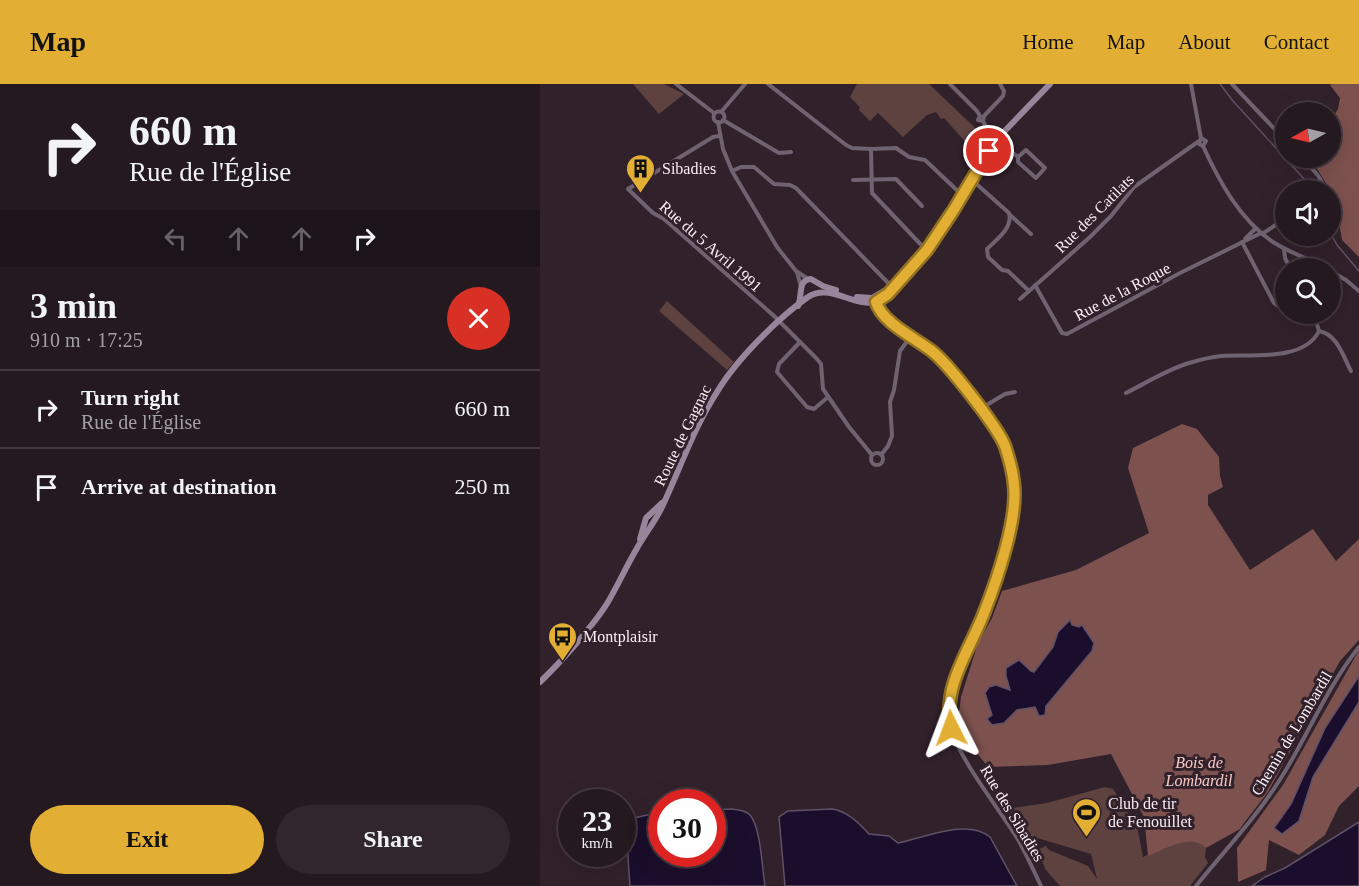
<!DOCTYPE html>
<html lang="en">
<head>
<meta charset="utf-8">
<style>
  body { margin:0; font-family:"Times New Roman",serif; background:#31262d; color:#f1f3f6; height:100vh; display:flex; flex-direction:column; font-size:22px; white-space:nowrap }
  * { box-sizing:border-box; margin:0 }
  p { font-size:20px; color:#a3a0a5 }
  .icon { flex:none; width:33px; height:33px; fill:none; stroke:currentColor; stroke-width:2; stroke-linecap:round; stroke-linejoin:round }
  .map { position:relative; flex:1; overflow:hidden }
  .drawer { display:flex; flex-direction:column; background:#251920; width:540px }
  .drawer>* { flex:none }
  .banner { background:#251920; color:#f1f3f6; overflow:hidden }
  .needle { width:39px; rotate:262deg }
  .fabs { position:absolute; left:735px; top:18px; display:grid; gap:12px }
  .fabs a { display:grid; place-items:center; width:66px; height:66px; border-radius:50%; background:#251920; box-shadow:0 6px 24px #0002,0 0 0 2px #42383e; font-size:30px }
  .speed { position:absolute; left:18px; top:705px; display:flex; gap:12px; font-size:30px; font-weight:700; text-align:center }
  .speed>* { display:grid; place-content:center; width:78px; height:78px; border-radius:50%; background:#251920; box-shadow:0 6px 24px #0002,0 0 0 2px #42383e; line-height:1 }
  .speed small { font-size:15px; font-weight:400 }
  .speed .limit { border:9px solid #d22; background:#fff; color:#111 }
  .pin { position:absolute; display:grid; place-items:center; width:51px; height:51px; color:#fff; margin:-26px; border:3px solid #fff; border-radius:50%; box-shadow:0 2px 6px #0007 }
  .me { position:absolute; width:66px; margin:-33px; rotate:357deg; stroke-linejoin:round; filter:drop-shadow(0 0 4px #0008) }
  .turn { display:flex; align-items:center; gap:21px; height:126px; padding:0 30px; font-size:27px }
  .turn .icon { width:78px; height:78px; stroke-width:2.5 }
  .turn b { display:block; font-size:42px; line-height:51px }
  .lanes { display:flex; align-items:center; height:57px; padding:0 30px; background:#0003; justify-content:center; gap:30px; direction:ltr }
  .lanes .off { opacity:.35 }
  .round { display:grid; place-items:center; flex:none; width:63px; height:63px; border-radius:32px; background:#31262d }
  .headline { display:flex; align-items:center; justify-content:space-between; height:102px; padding:0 30px }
  h1 { font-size:36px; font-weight:700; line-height:45px }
  .button { display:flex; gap:12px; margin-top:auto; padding:12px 30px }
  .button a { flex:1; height:69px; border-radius:36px; background:#e2af34; color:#111; font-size:24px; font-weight:700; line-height:69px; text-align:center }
  .button a+a { background:#31262d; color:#f1f3f6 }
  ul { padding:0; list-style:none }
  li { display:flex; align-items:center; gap:18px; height:78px; padding:0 30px; border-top:2px solid #42383e }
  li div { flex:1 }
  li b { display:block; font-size:22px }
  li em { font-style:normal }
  header { display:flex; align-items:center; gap:36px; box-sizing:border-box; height:84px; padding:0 30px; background:#e2af34; color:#111 }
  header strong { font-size:28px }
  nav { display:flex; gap:33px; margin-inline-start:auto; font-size:21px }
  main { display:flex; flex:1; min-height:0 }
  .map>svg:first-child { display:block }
  .green { fill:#5e4240 }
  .forest { fill:#7d514e }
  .water { fill:#1b0e2c; stroke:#5e5168; stroke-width:1.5 }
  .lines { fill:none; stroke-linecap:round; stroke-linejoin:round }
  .stream { stroke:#5e5168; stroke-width:1.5 }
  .minor { stroke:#6f6371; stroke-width:4 }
  .secondary { stroke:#98859b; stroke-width:6 }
  .route-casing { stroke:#937222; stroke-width:15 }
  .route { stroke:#e2af34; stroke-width:10 }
  .labels { text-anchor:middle; stroke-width:6; stroke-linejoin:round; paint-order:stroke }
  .poi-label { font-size:16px; fill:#faeef5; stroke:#31212a; text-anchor:start }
  .street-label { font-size:16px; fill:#faeef5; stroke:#31212a }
  .park-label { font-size:16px; font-style:italic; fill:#f8c9c6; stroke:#31212a }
</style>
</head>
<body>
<header>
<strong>Map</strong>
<nav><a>Home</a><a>Map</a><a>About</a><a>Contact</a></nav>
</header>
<main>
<section class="drawer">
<div class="banner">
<div class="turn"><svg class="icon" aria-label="right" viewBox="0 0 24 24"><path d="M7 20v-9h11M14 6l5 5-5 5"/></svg><div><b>660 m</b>Rue de l'Église</div></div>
<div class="lanes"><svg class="icon off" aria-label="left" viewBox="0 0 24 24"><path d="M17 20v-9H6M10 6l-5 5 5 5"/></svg><svg class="icon off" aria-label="ahead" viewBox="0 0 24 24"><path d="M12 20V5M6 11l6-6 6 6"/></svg><svg class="icon off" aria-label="ahead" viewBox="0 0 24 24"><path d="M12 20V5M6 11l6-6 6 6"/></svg><svg class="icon" aria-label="right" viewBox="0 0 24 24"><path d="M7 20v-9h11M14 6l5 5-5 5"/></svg></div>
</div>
<div class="headline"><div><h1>3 min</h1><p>910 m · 17:25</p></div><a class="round" style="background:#d93025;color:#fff"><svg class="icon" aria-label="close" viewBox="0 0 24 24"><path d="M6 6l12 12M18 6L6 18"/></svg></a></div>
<ul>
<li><svg class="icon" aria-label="right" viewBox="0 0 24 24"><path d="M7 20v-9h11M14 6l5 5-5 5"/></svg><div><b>Turn right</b><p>Rue de l'Église</p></div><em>660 m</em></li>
<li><svg class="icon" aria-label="arrive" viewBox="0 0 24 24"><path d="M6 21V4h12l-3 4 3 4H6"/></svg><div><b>Arrive at destination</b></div><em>250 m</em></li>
</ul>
<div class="button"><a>Exit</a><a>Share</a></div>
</section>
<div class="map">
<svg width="819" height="802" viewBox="0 0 819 802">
  <rect width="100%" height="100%" fill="#31212a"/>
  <g class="green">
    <polygon points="93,0 124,0 144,10 119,30"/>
    <polygon points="317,0 389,0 451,59 441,73 439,73 404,34 401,35 396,28 387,31 363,53 338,29 330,37 319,26 320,23 310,13"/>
    <polygon points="127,217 194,278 187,286 119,227"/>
    <path d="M565 703 573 705 597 742 603 773C621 766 649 748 666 764L665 773 668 779 650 802H520L506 786 497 766 506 762 509 766 548 782 557 795 551 770 484 750 465 725 507 719Z"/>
  </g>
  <g class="forest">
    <polygon points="792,0 819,0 819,173 802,156 795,114 776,83 779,74 790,74 791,36 798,25 800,14 790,1"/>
    <path d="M642 340 657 345 679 373 680 392 683 403 668 411V421L710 486 773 445 796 477 819 455V556L800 577 728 708 704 739 700 745 666 764C649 749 626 765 608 772L604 733 571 670 508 681 448 683 432 663 418 635 421 613 438 559 452 534 462 507 536 486 609 449 588 384 593 364Z"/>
    <polygon points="819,566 819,702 799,722 785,751 759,771 729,756 726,786 698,798 697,764 743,701"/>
  </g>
  <g class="water">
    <polygon points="530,536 532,541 539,543 542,541 554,559 552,567 506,622 505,631 499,632 495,623 477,626 464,639 452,641 447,635 452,631 445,609 449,603 456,601 470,606 466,592 466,584 479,576 491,587 494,588 513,563 518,548"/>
    <polygon points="819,592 819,618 773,693 759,737 742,750 734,744 751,720 785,644"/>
    <path d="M192 725C199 726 205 726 210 731 221 744 222 784 225 802H90C89 784 84 749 94 734L121 728 122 770H172L173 726Z"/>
    <path d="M292 725C307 727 319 739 329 750L349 752 358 759C384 754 427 734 450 753L477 802H245L239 733 248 727Z"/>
    <polygon points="819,738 819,802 712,802 725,793 745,784"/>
  </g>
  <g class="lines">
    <g class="stream">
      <polyline points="680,0 693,17 766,97 771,106"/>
      <polyline points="790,148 797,161 819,187"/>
    </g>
    <g class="minor">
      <polyline points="136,0 174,29"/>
      <polyline points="228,0 306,61 312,64 331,65"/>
      <polyline points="410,0 437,27 440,32 438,36 443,37 447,45 456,53 459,58 478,73"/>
      <polyline points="651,0 661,54"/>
      <polyline points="692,0 746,57"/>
      <circle cx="179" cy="33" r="5.5"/>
      <polyline points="181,28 205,0"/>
      <polyline points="183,36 239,69 251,68"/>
      <polyline points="443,37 444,32 463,12 464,7 460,0"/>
      <polyline points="178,38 183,65 192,87 237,163 256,187 268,195"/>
      <polyline points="179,52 173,53 88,105 113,129 124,135 233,231 277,275 281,280 283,305 309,343 332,371"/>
      <path d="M663 62 666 57 661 54 659 60 663 62C679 97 700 136 733 158 750 169 769 175 787 184"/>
      <polygon points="486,66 505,84 496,94 478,78 478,73"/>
      <path d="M761 74C770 83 783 93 784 106"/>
      <polyline points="192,87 201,83 214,83 234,100 250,101 256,104 353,204"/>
      <polyline points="313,96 356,95 382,122"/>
      <path d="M432 96 469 129C473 144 457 155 447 165L448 173 462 186 468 187 489 207"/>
      <polyline points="469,130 491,150"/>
      <polyline points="722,150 746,134"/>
      <polyline points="705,155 716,144"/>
      <polyline points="702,158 734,219 738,222 746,219"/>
      <polyline points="744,165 745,174 750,184"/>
      <polyline points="386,166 332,109 331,65 356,64 369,73 385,76 422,111"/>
      <polyline points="790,187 806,196 819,207"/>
      <polyline points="257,188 261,203"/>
      <polyline points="495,201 522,249 527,250 640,189 721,149"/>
      <polyline points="480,215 550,153 571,132 594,103 659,57"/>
      <path d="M332 217V221L337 228C355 239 382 257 396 271 408 282 418 296 428 309 453 343 476 370 475 415 474 446 456 499 444 529 431 563 404 597 409 635 414 671 460 725 479 757 487 772 494 787 501 802"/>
      <path d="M779 247C797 250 803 272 811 287"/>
      <polyline points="260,258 239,280 237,288 267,323 274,325 288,313"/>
      <path d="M586 309C606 299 628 285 649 279 659 276 671 273 681 272 710 270 764 278 779 247L774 230"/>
      <polyline points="440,325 465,310 475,308"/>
      <circle cx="337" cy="375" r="6"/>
      <polyline points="341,371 348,362 352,352 350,318 354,306 360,267 371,252"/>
      <path d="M656 802C684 767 715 735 739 697 767 654 786 604 819 563"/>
    </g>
    <g class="secondary">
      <polyline points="317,213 332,214 349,204"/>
      <path d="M258 222C263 211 257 196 271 195L283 202 296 206"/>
      <polyline points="100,455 106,434 122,419"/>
      <path d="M0 598C20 579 54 541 68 518 78 501 86 483 96 466 104 451 115 438 122 423 140 385 154 343 177 308 196 276 238 234 268 213 292 197 318 229 342 215L397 152 457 55 510 0"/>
    </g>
  </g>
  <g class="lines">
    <defs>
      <path id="route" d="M411 644C402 602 430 566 444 529 457 496 478 435 474 401 473 388 469 374 465 362 457 342 409 281 393 268 376 254 343 240 336 218L348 210 387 166 413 127 449 67"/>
    </defs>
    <use href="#route" class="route-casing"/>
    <use href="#route" class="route"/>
  </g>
  <defs>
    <symbol id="building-pin" viewBox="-11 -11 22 30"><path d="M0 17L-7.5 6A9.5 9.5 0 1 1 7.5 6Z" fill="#e2af34" stroke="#31212a"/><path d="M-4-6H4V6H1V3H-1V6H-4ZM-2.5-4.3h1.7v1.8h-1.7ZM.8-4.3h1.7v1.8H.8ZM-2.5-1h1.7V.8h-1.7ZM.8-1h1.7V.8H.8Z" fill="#111"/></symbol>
    <symbol id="bus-pin" viewBox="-11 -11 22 30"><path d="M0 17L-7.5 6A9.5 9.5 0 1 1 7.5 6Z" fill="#e2af34" stroke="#31212a"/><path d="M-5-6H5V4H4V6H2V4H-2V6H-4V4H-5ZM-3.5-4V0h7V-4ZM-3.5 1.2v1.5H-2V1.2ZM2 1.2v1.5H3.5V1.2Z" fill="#111"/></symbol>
    <symbol id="stadium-pin" viewBox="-11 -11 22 30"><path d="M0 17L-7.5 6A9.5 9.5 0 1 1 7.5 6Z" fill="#e2af34" stroke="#31212a"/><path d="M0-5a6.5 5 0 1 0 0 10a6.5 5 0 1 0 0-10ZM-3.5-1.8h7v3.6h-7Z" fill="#111"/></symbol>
  </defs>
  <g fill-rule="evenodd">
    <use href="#building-pin" x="84" y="68" width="33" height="45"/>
    <use href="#bus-pin" x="6" y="536" width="33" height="45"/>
    <use href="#stadium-pin" x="530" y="712" width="33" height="45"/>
  </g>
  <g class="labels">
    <g class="poi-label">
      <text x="122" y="90">Sibadies</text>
      <text x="43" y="558">Montplaisir</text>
      <text x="568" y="725">Club de tir<tspan x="568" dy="18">de Fenouillet</tspan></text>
    </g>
    <g class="street-label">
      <text transform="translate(554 129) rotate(-45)" y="6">Rue des Catilats</text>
      <text transform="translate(171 162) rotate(41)" y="6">Rue du 5 Avril 1991</text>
      <text transform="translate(582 207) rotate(-28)" y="6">Rue de la Roque</text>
      <text transform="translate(142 351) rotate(-64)" y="6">Route de Gagnac</text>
      <text transform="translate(751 649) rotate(-59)" y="6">Chemin de Lombardil</text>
      <text transform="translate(473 729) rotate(59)" y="6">Rue des Sibadies</text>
    </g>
    <g class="park-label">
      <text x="659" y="684">Bois de<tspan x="659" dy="18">Lombardil</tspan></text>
    </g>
  </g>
</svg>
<div class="fabs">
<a><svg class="needle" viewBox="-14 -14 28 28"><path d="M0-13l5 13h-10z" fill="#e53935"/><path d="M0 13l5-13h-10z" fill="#a3a0a5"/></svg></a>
<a><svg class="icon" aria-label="sound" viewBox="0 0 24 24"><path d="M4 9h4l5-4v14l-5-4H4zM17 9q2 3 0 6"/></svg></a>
<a><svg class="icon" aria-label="search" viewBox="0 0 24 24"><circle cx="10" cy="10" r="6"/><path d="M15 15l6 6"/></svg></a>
</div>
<div class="speed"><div>23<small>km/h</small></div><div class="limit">30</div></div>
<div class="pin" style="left:449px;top:67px;background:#d93025"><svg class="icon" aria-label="arrive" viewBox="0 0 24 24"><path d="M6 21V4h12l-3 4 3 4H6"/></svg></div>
<svg class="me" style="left:411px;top:644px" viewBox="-20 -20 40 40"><path d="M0-17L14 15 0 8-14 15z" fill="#e2af34" stroke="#fff" stroke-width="4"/></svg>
</div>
</main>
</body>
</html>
